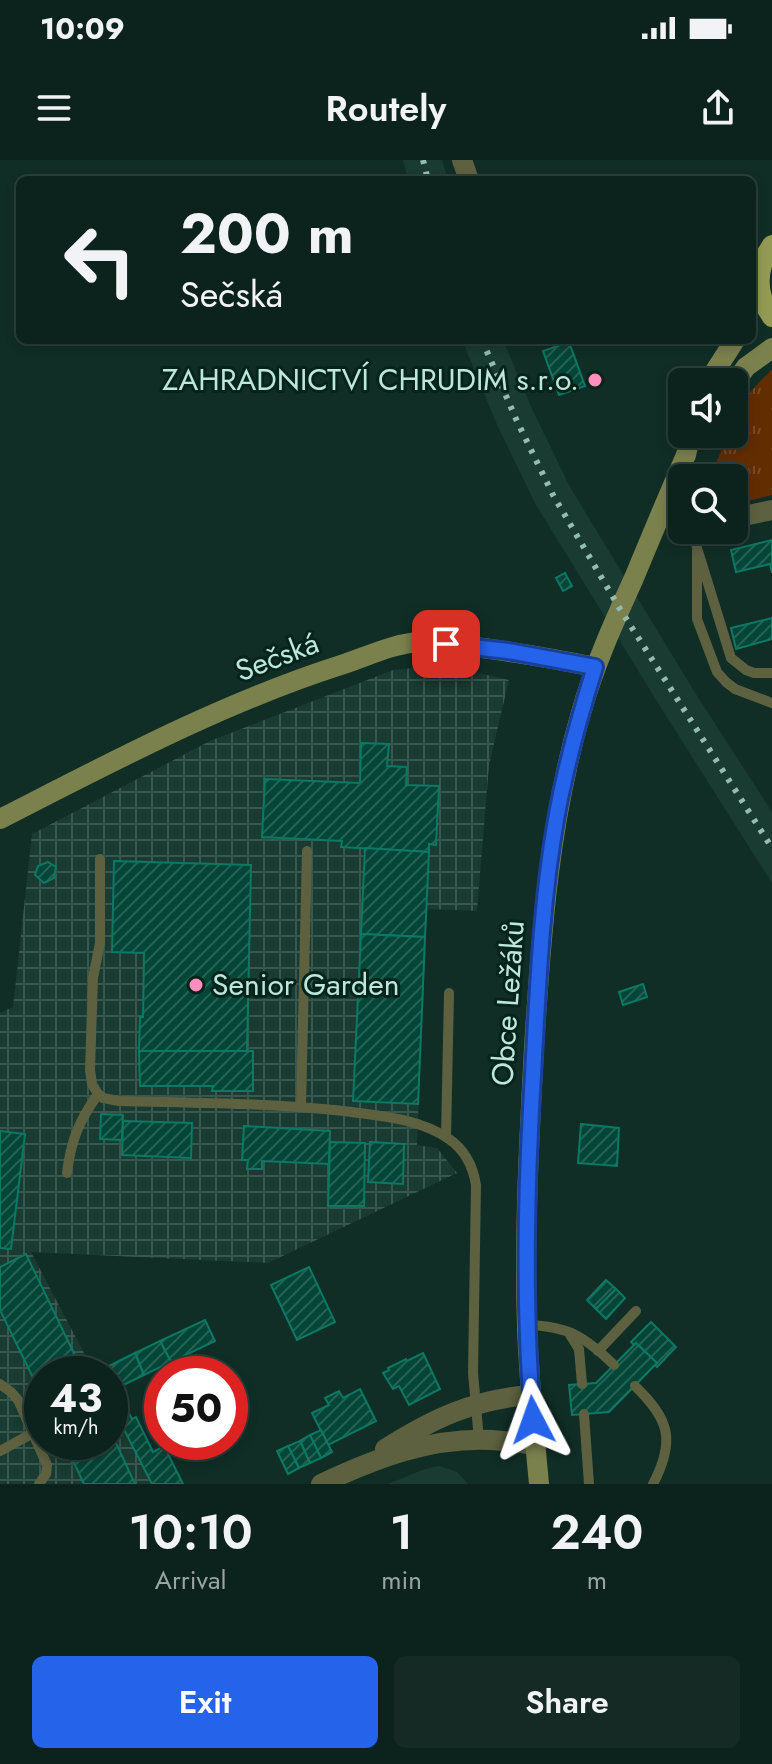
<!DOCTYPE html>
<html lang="en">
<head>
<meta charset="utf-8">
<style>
  body { margin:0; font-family:Jost,sans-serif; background:#152a25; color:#f1f3f6; height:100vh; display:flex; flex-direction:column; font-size:30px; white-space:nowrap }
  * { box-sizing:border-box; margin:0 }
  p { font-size:26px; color:#9aa4a3 }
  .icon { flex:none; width:44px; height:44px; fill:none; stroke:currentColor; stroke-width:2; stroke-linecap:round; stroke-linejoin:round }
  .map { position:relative; height:1324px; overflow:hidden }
  .panel { display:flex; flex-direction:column; background:#0c221c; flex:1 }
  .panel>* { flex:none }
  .banner { position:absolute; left:16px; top:16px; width:740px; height:168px; border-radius:12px; box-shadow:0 4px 12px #0003,0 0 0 2px #2c3f3b; background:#0c221c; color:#f1f3f6; overflow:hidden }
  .controls { position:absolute; left:668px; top:208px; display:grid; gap:16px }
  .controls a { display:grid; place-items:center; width:80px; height:80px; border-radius:12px; background:#0c221c; box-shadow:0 4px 12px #0003,0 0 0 2px #2c3f3b; font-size:40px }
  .speed { position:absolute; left:24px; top:1196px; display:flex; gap:16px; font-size:40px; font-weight:700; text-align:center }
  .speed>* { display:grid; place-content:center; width:104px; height:104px; border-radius:50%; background:#0c221c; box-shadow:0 4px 12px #0003,0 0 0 2px #2c3f3b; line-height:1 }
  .speed small { font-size:20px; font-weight:400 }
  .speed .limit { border:12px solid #d22; background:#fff; color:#111 }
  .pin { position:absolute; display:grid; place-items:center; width:68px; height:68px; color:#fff; margin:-34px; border-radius:16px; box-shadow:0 4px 12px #0006 }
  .me { position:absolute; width:88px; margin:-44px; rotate:356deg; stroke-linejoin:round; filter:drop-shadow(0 0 6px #0008) }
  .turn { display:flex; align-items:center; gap:28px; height:168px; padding:0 32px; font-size:36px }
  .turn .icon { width:104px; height:104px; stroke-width:2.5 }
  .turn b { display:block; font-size:56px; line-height:68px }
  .eta { display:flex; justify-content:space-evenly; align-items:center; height:136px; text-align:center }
  .eta b { font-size:48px; font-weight:600; line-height:56px }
  .primary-button { display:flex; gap:16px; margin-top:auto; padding:16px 32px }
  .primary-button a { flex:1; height:92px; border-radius:12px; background:#2563eb; color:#fff; font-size:32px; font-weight:600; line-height:92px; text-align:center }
  .primary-button a+a { background:#152a25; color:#f1f3f6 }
  .status { display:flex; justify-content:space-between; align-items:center; height:56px; padding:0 40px; background:#0c221c; direction:ltr }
  .status svg { height:22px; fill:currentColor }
  header { display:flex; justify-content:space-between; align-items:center; height:104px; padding:0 32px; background:#0c221c; font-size:36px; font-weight:600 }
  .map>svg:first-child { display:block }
  .built { fill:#193b32 }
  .industrial { fill:url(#industrial-grid) }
  .grass { fill:url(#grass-tufts) }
  .building { fill:url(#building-hatch); stroke:#0b7963; stroke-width:2 }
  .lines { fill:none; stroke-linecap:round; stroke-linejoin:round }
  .service { stroke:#5d6140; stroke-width:10 }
  .minor { stroke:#5d6140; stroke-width:20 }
  .secondary { stroke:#7b814c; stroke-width:20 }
  .primary { stroke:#939a54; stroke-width:20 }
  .rail { stroke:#94bcaf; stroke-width:6; stroke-dasharray:4 8; stroke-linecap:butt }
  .route-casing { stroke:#184099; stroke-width:20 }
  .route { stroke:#2563eb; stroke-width:14 }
  .poi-dot { fill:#fd8ebe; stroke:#06241c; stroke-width:3 }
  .labels { text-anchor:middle; stroke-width:6; stroke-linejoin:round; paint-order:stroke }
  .poi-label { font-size:30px; fill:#bce7d9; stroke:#06241c; text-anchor:end }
  .street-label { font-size:30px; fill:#bce7d9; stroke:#06241c }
</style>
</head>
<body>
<div class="status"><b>10:09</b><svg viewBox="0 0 49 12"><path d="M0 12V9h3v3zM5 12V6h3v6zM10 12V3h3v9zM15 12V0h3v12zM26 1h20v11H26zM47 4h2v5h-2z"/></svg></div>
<header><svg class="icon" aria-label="menu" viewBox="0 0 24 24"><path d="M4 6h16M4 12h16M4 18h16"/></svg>Routely<svg class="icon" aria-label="share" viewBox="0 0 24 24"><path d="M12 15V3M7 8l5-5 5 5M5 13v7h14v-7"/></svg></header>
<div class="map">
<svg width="772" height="1324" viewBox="0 0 772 1324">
  <defs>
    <pattern id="industrial-grid" width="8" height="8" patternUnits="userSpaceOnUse" patternTransform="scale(2)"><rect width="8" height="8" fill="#193b32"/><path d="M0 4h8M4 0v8" fill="none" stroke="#38574f"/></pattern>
    <pattern id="grass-tufts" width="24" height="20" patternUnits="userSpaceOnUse" patternTransform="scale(2)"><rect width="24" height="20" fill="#622d00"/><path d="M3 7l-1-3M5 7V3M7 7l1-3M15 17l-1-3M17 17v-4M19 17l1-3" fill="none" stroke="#774b25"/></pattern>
    <pattern id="building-hatch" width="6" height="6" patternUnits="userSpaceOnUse" patternTransform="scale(2)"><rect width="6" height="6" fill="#024638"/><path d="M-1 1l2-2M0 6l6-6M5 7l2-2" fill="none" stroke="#256154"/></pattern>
  </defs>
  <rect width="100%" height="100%" fill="#102e26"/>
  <g class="built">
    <polygon points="403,0 442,0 448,20 408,20"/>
    <polygon points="462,180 503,180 533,251 570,327 694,531 772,652 772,723 663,551 536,345 498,267"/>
    <polygon points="439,1306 457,1312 468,1324 388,1324 425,1309"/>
  </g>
  <polygon class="industrial" points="436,506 461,509 509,520 489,605 477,751 427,749 417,985 437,988 457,1013 268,1103 31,1092 95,1214 42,1214 42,1282 110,1282 110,1243 152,1324 0,1324 0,853 13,847 32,674 210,581 393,510"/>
  <path class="grass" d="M772 210V335L740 343 739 335 734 334V318H716L715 306 728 274H734C734 250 754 225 772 210Z"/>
  <g class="building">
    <polygon points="569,182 585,226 559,235 543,191"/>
    <polygon points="772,380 772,413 770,404 736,412 731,390"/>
    <polygon points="565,413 572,426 563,431 556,418"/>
    <polygon points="772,458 772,479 736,489 731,468"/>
    <polygon points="361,583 389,584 387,606 407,607 406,625 439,626 436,685 429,684 429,692 341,687 342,681 262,677 265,619 360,623"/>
    <polygon points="365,688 429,692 425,777 361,774"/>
    <polygon points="114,701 251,705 247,891 139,891 140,857 143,857 144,793 112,792"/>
    <polygon points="48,702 56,707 54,718 44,723 35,715 38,706"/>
    <polygon points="361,774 425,777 418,944 353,941"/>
    <polygon points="643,824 647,837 623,845 619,832"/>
    <polygon points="139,891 253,891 253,931 212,931 213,926 140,926"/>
    <polygon points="101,954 123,955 122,980 100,979"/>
    <polygon points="123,961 192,963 191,998 122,995"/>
    <polygon points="581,964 619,968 617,1006 578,1003"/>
    <polygon points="244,966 330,971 329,1004 262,1001 262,1009 247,1009 248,1000 242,1000"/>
    <polygon points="0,971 25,974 11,1089 0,1088"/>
    <polygon points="330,982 365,983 364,1046 328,1046"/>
    <polygon points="370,982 404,984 403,1024 368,1022"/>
    <polygon points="26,1094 82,1210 73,1214 42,1214 42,1229 39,1230 0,1150 0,1107"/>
    <polygon points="309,1107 335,1162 297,1180 271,1125"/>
    <polygon points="606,1120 616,1129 596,1149 587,1140"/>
    <polygon points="616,1129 625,1138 606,1159 596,1149"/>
    <polygon points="205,1160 215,1181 171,1202 160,1181"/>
    <polygon points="651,1162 676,1187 657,1207 655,1205 657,1203 636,1183 634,1185 631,1182"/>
    <polygon points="160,1181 171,1202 144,1215 135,1193"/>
    <polygon points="636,1183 657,1203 609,1252 572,1255 569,1225 596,1223"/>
    <polygon points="135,1193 144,1215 111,1231 110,1214 103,1214 101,1210"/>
    <polygon points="423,1193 440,1229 409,1245 399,1226 393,1229 383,1213 389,1210 388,1208 406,1199 407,1201"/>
    <polygon points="360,1229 376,1261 328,1285 312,1253 329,1245 325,1238 339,1231 343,1238"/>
    <polygon points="125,1246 132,1259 136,1257 153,1292 164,1286 183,1324 152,1324 115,1252"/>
    <polygon points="110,1270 135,1324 84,1324 64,1282 110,1282"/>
    <polygon points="321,1270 332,1292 321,1298 310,1275"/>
    <polygon points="310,1275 321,1298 310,1303 300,1281"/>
    <polygon points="300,1281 310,1303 299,1308 288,1286"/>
    <polygon points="288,1286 299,1308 288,1314 277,1291"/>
  </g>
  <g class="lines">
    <g class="service">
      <polyline points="694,370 697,388 731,498 746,510 754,513 772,513"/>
      <polyline points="697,388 697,459 717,512 726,522 735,529 772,543"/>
      <polyline points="98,934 92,924 90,910 93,818 100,783 100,699"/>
      <polyline points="301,946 307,691"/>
      <polyline points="446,977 449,833"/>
      <path d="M67 1013C71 980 79 961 98 934L103 938 119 941C194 943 269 943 344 951 380 956 418 958 449 979 465 990 473 1006 476 1025L473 1213 479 1280"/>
      <path d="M527 1165C569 1166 585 1177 614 1205"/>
      <polyline points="569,1173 579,1189 582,1224"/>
      <polyline points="598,1191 636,1151"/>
      <polyline points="0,1224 11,1232 18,1240 47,1305 46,1314 39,1324"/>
      <path d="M635 1226C669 1259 676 1280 653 1324"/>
      <polyline points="584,1254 589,1324"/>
      <polyline points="0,1291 33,1273"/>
    </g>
    <g class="minor">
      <polyline points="462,0 469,20"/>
      <polyline points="665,344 682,350"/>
      <polyline points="734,358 772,350"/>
      <path d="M385 1289C432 1259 474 1239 531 1235"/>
      <path d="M321 1324C376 1298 431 1277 492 1280 506 1281 521 1283 535 1285"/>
    </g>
    <g class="secondary">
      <polyline points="708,222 735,180"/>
      <polyline points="734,224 746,207 772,188"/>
      <path d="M0 659C112 602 224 542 344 504 368 496 395 483 420 482 438 482 457 485 475 487 515 492 555 499 595 507"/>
      <path d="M539 1324C534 1272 529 1219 527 1167 524 1074 529 981 534 888 541 775 549 662 581 553 594 506 614 462 634 418 651 377 668 336 686 295L691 274"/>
    </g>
    <path class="primary" d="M772 85C756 108 755 134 772 157"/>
    <g class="rail">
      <polyline points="423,0 428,20"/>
      <polyline points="482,180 516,259 553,335 620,449 772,688"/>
    </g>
  </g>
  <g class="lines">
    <defs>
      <path id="route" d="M446 484 508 491 595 507C579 558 565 608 556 660 541 744 538 829 533 914 526 1029 523 1145 533 1260"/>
    </defs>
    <use href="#route" class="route-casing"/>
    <use href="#route" class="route"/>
  </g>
  <g class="poi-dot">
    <circle cx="595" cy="220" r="8"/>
    <circle cx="196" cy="825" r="8"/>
  </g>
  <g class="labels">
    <g class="poi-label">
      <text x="579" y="230">ZAHRADNICTVÍ CHRUDIM s.r.o.</text>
      <text x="212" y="835" text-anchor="start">Senior Garden</text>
    </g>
    <g class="street-label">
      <text transform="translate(277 497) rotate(-21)" y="10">Sečská</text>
      <text transform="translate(508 843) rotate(-86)" y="10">Obce Ležáků</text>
    </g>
  </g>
</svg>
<div class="controls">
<a><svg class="icon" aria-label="sound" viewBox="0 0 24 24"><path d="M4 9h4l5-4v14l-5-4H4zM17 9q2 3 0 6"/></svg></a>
<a><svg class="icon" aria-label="search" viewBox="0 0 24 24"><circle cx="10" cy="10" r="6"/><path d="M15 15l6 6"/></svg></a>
</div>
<div class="speed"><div>43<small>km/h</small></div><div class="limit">50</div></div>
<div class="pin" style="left:446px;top:484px;background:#d93025"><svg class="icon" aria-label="arrive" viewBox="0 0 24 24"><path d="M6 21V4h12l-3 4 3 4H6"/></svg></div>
<svg class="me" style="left:533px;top:1260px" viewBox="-20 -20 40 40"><path d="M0-17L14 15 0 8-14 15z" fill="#2563eb" stroke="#fff" stroke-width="4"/></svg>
<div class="banner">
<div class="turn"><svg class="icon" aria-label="left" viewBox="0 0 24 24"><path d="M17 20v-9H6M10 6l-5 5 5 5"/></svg><div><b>200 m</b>Sečská</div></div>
</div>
</div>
<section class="panel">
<div class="eta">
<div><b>10:10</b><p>Arrival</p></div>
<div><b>1</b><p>min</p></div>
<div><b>240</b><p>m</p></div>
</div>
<div class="primary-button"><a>Exit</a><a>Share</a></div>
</section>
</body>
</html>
